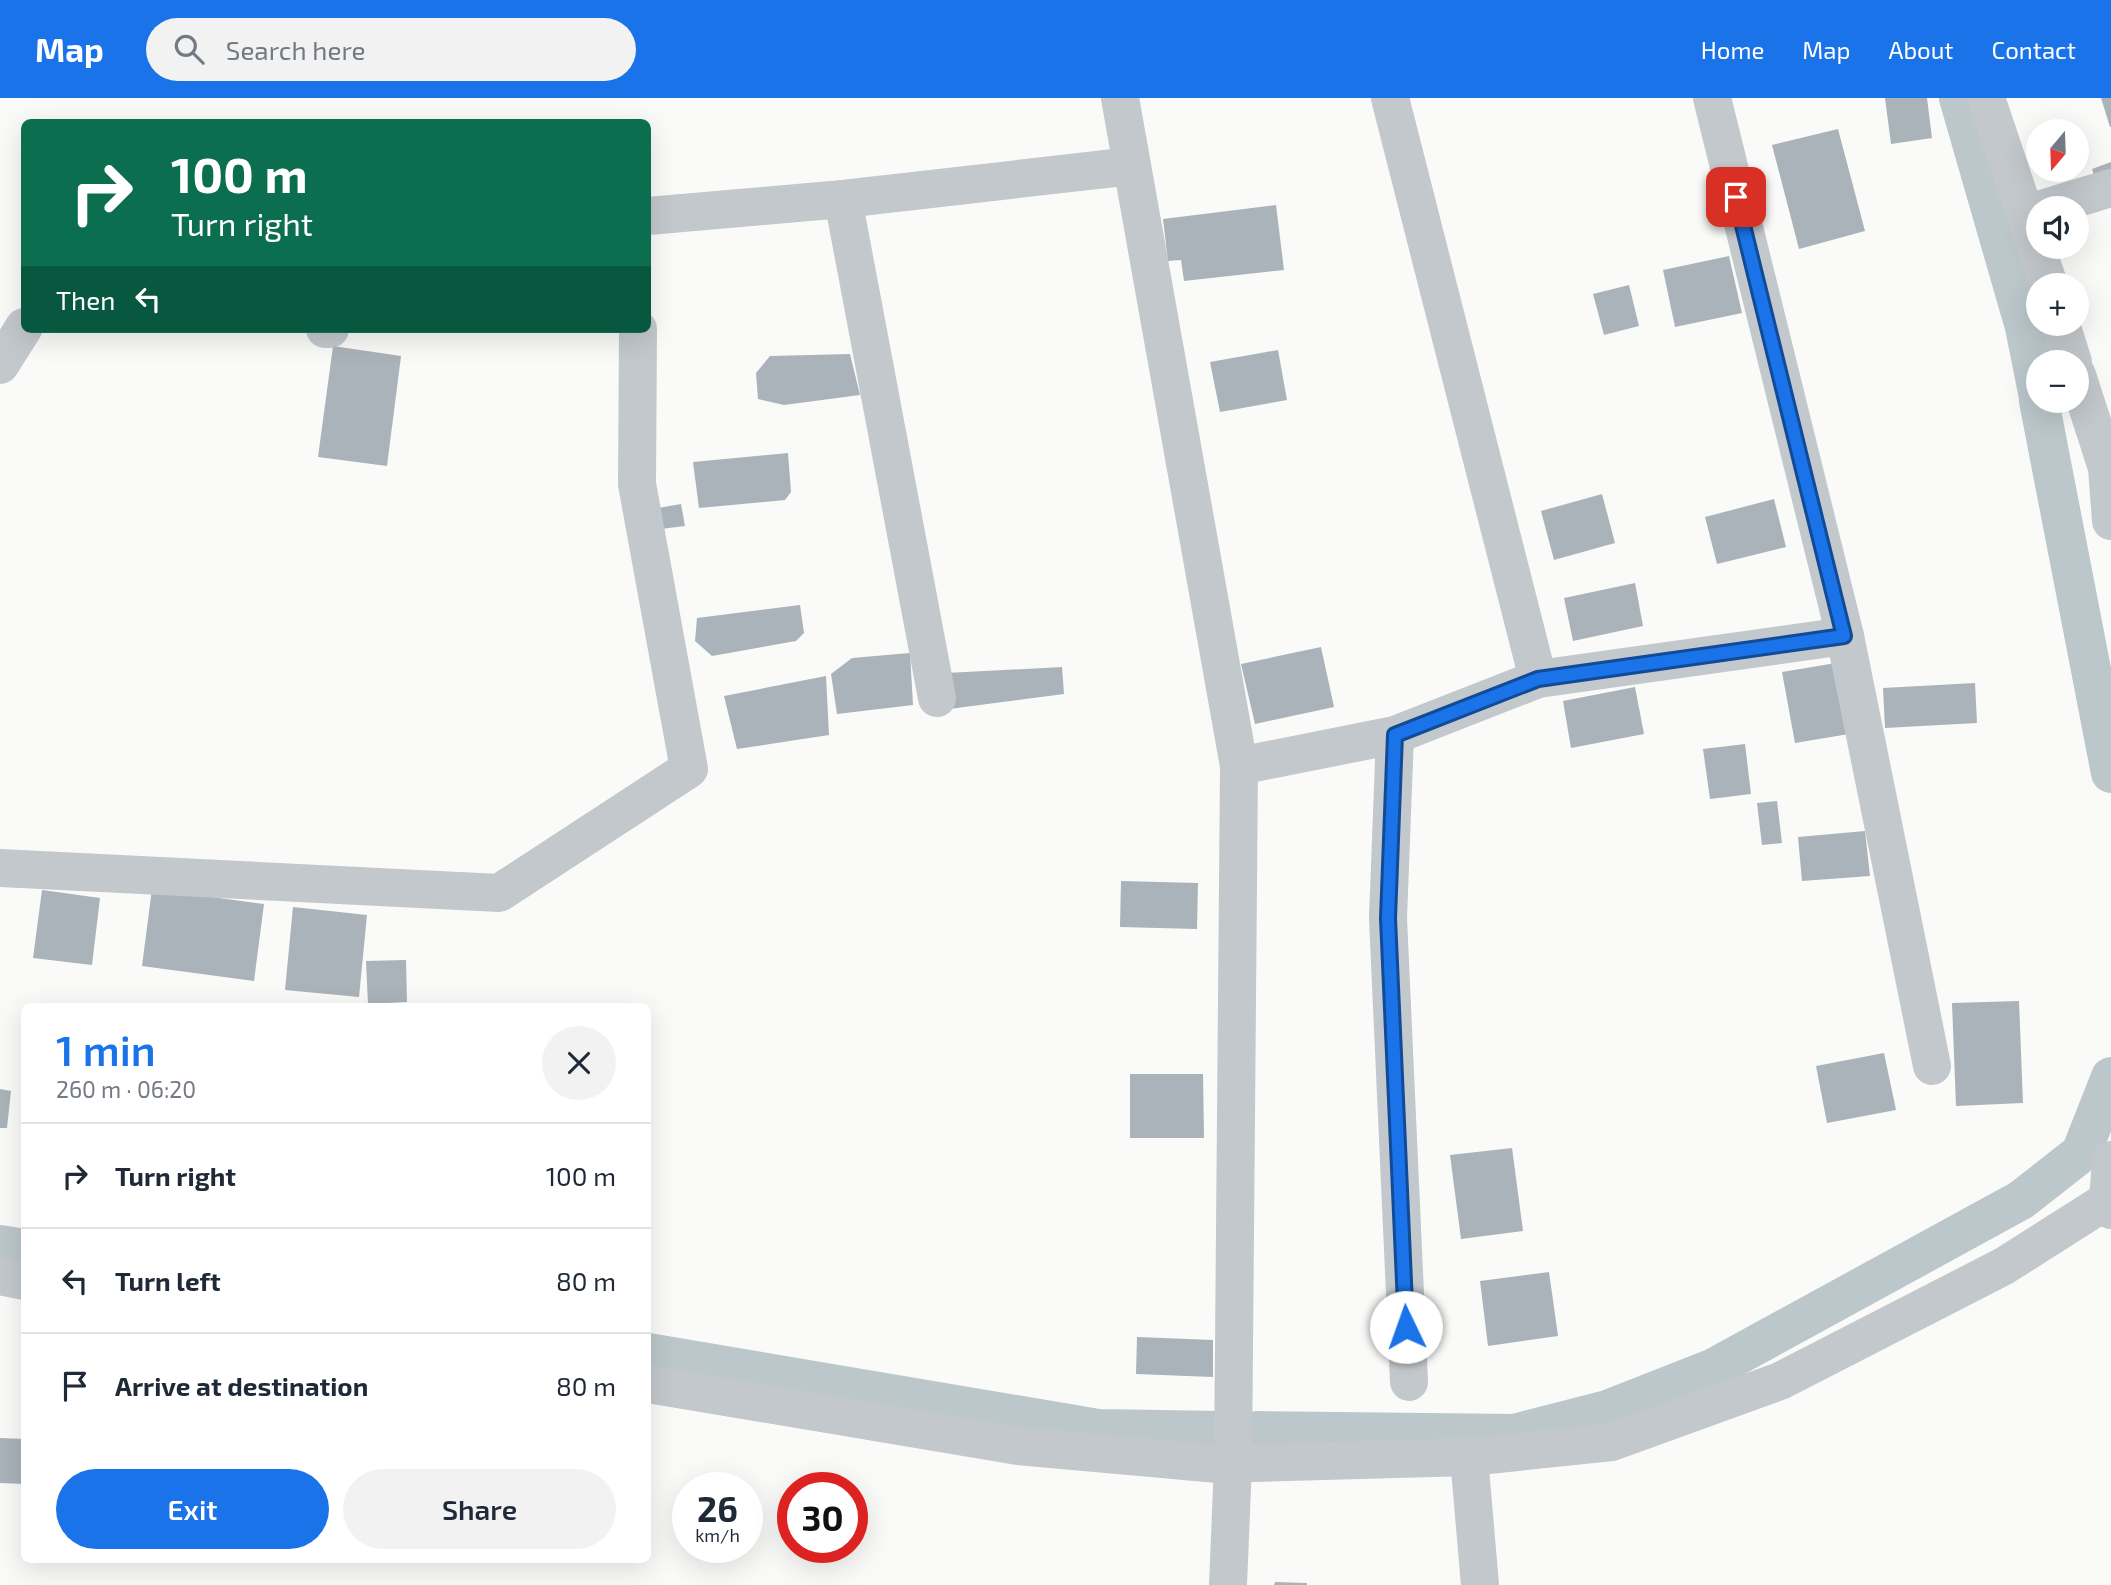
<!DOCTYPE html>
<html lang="en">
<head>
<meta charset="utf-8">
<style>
  body { margin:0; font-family:"Exo 2",sans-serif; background:#f2f2f3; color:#1f2937; height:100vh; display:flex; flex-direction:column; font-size:26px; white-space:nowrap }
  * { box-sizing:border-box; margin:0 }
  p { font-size:23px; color:#747a83 }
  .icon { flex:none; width:38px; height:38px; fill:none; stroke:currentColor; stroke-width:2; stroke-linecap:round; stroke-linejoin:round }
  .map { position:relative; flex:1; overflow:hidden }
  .panel { position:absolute; left:21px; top:905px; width:630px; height:560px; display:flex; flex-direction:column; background:#fff; border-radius:10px; box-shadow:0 7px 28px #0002 }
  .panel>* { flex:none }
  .hud { position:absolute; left:21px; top:21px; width:630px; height:214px; border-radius:10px; box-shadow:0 7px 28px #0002; background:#0b6e4f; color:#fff; overflow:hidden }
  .needle { width:46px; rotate:199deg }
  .fabs { position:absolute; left:2026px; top:21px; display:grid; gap:14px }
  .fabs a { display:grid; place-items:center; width:63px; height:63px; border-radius:50%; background:#fff; box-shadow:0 7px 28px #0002; font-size:35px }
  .speed { position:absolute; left:672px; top:1374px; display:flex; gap:14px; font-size:35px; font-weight:700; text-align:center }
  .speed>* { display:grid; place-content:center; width:91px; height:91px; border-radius:50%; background:#fff; box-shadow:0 7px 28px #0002; line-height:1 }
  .speed small { font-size:18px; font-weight:400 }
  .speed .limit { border:10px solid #d22; background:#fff; color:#111 }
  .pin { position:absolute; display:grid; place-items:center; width:60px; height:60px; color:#fff; margin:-30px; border-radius:14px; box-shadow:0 4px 10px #0006 }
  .me { position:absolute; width:77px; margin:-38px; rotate:357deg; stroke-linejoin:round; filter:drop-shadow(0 0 5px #0008) }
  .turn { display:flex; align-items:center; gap:24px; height:147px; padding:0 35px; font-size:32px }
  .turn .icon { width:91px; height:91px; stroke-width:2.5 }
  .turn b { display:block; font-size:49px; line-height:60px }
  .then { display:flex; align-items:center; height:66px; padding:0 35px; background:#0003; gap:14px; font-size:26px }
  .round { display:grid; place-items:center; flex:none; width:74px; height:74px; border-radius:37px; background:#f2f2f3 }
  .headline { display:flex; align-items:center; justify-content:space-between; height:119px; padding:0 35px }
  h1 { font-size:42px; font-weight:600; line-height:52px; color:#1a73e8 }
  .action { display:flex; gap:14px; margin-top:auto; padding:14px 35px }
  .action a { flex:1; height:80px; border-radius:42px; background:#1a73e8; color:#fff; font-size:28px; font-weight:600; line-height:80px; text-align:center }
  .action a+a { background:#f2f2f3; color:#1f2937 }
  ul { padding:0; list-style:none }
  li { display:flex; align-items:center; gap:21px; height:105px; padding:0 35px; border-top:2px solid #e0e1e3 }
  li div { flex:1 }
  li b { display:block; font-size:26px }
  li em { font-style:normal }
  header { display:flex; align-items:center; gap:42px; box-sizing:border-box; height:98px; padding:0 35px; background:#1a73e8; color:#fff }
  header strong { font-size:33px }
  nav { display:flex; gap:38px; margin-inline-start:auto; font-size:24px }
  .search { width:490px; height:63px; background:#f2f2f3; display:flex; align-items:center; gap:18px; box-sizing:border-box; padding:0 24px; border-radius:38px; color:#747a83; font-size:26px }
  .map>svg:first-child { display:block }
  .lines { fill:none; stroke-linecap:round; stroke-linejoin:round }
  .canal { stroke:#bbc7cb; stroke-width:40 }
  .building { fill:#aab3b9 }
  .minor { stroke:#c3c8cc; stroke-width:38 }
  .route-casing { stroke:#114b97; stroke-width:18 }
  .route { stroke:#1a73e8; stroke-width:12 }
</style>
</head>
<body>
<header>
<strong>Map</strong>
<div class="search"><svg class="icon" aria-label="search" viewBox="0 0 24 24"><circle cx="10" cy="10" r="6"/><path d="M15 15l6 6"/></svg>Search here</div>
<nav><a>Home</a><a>Map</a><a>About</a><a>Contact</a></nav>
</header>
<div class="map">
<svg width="2111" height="1487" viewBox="0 0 2111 1487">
  <rect width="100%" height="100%" fill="#fafaf8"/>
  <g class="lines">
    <g class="canal">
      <polyline points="1959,0 2025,229 2039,299"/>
      <polyline points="2039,303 2111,675"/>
      <polyline points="0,1147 24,1151"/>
      <polyline points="648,1255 1098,1331 1222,1333"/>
      <polyline points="1258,1333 1514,1336 1607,1312 1714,1270 2021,1102 2081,1055 2111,979"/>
    </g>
  </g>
  <g class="building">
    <polygon points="1885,0 1927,0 1932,40 1891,46"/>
    <polygon points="2101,0 2111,0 2111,29 2110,29"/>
    <polygon points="1838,31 1865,133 1799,151 1772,47"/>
    <polygon points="2111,64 2111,83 2097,87 2092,71"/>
    <polygon points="1276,107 1284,172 1184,183 1181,162 1168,163 1163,121"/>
    <polygon points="1729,158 1742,215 1675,229 1663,172"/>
    <polygon points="1629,187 1639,228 1604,237 1593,196"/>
    <polygon points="333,248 401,258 387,368 318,359"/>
    <polygon points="1278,252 1287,302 1220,314 1210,264"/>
    <polygon points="850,256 860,297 784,307 758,301 756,275 770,258"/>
    <polygon points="788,355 791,394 785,402 699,410 693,364"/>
    <polygon points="1602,396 1615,445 1554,462 1541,413"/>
    <polygon points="1774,401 1786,449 1717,466 1705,419"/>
    <polygon points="681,406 685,428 661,431 658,410"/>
    <polygon points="1635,485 1643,528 1573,543 1564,500"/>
    <polygon points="800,507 804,535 796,543 712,558 695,543 697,520"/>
    <polygon points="1321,549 1334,609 1255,626 1241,566"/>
    <polygon points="910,555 913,607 837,616 831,576 852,560"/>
    <polygon points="1836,565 1849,636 1795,645 1782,574"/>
    <polygon points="1062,569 1064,596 949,611 946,575"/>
    <polygon points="826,578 829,637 737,651 724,598"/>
    <polygon points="1975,585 1977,625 1885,630 1883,590"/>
    <polygon points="1635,589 1644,636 1571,650 1563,603"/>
    <polygon points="1745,646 1751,696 1710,701 1703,651"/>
    <polygon points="1777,703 1782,745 1762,747 1757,705"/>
    <polygon points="1865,733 1870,778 1802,783 1798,739"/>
    <polygon points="1121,783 1198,785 1197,831 1120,829"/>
    <polygon points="152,791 264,806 254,883 142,868"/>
    <polygon points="42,792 100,800 92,867 33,860"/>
    <polygon points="293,809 367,817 359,899 285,892"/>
    <polygon points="406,862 407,904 368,906 366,863"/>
    <polygon points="2019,903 2023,1005 1956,1008 1952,905"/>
    <polygon points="1884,955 1896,1012 1827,1025 1816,968"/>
    <polygon points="1130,976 1203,976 1204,1040 1130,1040"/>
    <polygon points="0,991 11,993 7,1030 0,1030"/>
    <polygon points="1512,1050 1523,1133 1461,1141 1450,1057"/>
    <polygon points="1549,1174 1558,1238 1488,1248 1480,1183"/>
    <polygon points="1137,1239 1213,1242 1213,1279 1136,1276"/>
    <polygon points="0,1340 24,1341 24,1386 0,1385"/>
    <polygon points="1275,1484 1307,1485 1307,1487 1274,1487"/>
  </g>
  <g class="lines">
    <g class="minor">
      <polyline points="1120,0 1239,668 1233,1366 1228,1487"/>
      <polyline points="1390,0 1538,581"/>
      <polyline points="1712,0 1845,538 1932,968"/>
      <polyline points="1986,0 2049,187"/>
      <polyline points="843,101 937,600"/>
      <polyline points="2045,110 2111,90"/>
      <polyline points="648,118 843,101 1132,68"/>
      <polyline points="2061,226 2073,264"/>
      <polyline points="325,231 330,231"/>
      <polyline points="0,267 24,229"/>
      <polyline points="2077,277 2107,370 2111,423"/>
      <polyline points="1395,637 1388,820 1409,1284"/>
      <polyline points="1239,668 1395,637 1538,581 1845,538"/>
      <polyline points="0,770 499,795 689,671 637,386 638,231"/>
      <polyline points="2111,1062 2108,1102 2111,1112"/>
      <polyline points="0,1178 24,1183"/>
      <polyline points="648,1286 1018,1348 1218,1366 1469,1359 1612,1344 1780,1283 2004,1168 2108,1102"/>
      <polyline points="1469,1359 1480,1487"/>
    </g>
  </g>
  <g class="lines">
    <defs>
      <polyline id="route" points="1406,1229 1388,820 1395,637 1538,581 1844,538 1736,99"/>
    </defs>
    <use href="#route" class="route-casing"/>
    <use href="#route" class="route"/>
  </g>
</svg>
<div class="fabs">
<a><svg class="needle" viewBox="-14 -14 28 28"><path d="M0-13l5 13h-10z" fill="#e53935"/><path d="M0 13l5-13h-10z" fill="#747a83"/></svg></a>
<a><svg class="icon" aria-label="sound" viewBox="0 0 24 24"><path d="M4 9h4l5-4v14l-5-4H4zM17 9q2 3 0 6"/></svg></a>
<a>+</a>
<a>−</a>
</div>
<div class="speed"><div>26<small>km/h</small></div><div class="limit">30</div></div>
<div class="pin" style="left:1736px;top:99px;background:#d93025"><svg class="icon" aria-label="arrive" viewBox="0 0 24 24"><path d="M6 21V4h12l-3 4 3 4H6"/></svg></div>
<svg class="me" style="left:1406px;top:1229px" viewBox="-20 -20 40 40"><circle r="19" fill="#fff"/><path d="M0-13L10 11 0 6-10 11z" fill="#1a73e8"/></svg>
<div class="hud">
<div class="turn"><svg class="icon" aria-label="right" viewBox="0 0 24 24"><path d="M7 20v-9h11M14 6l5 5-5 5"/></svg><div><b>100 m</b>Turn right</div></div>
<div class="then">Then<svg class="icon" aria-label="left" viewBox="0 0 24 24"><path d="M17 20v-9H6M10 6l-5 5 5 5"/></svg></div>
</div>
<section class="panel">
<div class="headline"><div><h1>1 min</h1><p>260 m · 06:20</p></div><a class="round"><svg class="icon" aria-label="close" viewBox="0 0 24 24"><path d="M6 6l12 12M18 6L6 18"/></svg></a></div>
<ul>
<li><svg class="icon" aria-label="right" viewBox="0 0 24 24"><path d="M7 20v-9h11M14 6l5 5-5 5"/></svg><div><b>Turn right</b></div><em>100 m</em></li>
<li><svg class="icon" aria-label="left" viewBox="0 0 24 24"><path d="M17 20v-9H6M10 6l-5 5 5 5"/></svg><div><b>Turn left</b></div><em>80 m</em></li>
<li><svg class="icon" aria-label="arrive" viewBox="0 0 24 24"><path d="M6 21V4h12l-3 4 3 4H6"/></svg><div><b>Arrive at destination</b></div><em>80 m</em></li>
</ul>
<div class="action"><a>Exit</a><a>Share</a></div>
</section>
</div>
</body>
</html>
